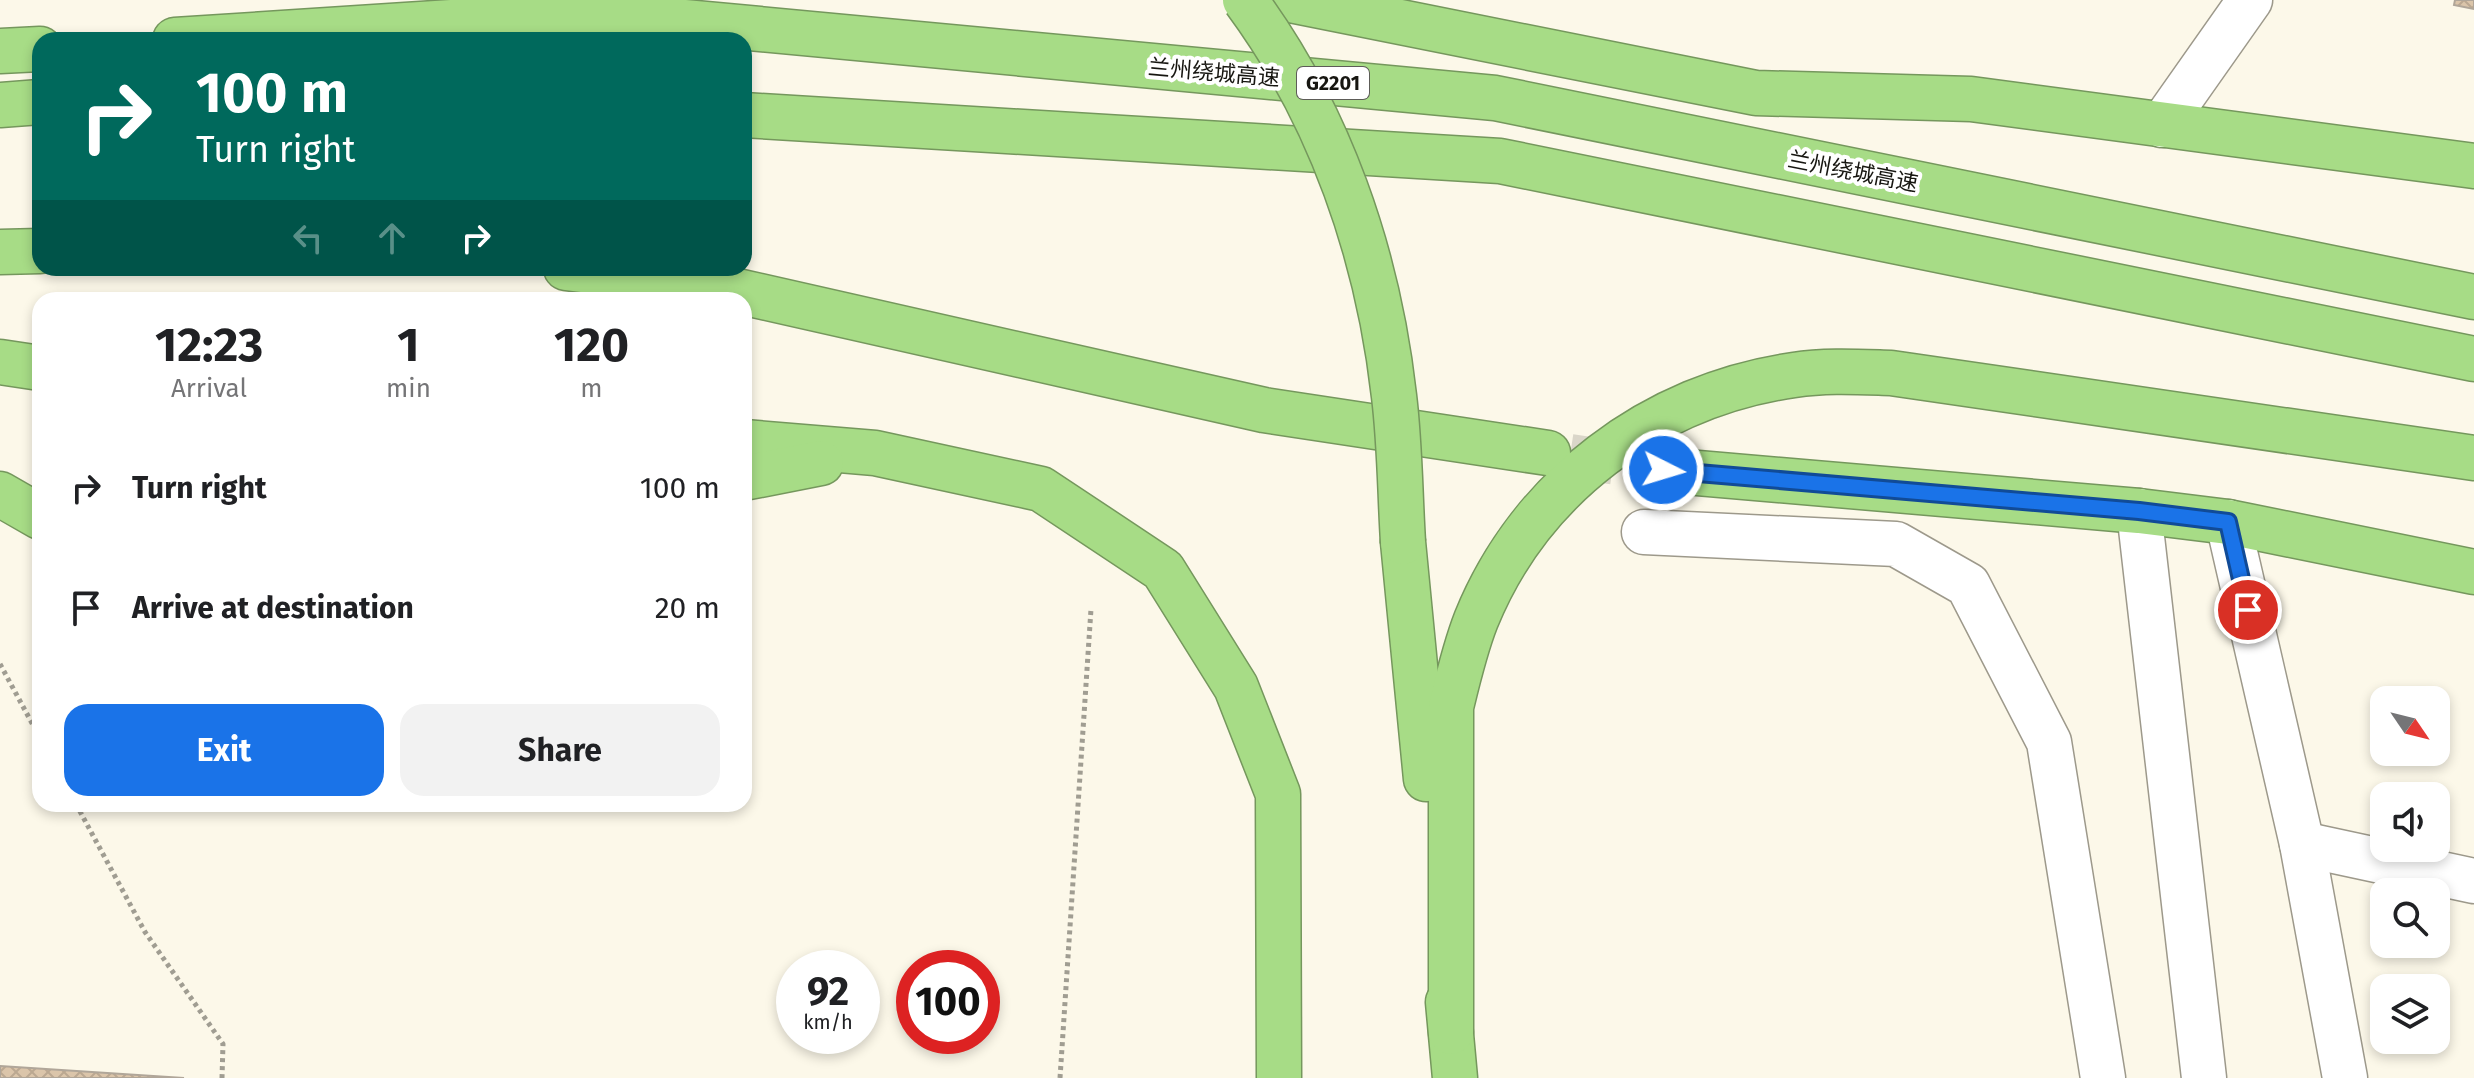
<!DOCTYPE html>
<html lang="en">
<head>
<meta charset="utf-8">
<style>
  body { margin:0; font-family:"Fira Sans","Noto Sans SC",sans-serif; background:#f2f2f2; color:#202124; height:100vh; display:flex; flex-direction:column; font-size:30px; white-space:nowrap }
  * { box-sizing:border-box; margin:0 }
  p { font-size:26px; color:#757577 }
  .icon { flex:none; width:44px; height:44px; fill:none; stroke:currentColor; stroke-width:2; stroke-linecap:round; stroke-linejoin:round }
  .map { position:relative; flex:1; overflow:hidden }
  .details { position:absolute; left:32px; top:292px; width:720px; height:520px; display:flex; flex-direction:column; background:#fff; border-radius:24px; box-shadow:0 4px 12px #0003 }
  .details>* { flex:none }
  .top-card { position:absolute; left:32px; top:32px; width:720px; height:244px; border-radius:24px; box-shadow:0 4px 12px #0003; background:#00695c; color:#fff; overflow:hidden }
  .needle { width:52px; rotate:125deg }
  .fabs { position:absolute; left:2370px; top:686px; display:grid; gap:16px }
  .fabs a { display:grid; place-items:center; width:80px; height:80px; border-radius:16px; background:#fff; box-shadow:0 4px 12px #0003; font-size:40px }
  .speed { position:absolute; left:776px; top:950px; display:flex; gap:16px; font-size:40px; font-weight:700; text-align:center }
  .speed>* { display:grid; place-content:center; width:104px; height:104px; border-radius:50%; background:#fff; box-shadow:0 4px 12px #0003; line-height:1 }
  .speed small { font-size:20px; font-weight:400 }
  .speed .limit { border:12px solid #d22; background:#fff; color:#111 }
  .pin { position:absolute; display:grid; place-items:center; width:68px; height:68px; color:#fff; margin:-34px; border:4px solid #fff; border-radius:50%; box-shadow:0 2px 8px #0007 }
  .me { position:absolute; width:88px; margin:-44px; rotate:95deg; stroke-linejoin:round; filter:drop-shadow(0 0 6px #0008) }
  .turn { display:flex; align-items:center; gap:28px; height:168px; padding:0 32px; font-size:36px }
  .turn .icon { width:104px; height:104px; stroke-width:2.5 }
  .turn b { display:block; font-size:56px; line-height:68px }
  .lanes { display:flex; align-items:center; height:76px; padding:0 32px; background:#0003; justify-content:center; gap:40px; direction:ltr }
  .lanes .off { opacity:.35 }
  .eta { display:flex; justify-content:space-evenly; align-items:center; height:136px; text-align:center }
  .eta b { font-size:48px; font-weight:700; line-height:56px }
  .cta { display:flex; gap:16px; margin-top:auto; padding:16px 32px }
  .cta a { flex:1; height:92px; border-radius:24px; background:#1a73e8; color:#fff; font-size:32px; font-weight:700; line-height:92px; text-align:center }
  .cta a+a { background:#f2f2f2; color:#202124 }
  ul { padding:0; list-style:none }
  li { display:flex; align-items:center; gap:24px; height:120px; padding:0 32px }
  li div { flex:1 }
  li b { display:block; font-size:30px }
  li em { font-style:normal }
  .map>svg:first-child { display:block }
  .building { fill:url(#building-cross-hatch); stroke:#b0a699; stroke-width:2 }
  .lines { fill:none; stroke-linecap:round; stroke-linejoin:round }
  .highway-tunnel { stroke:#dad6c9; stroke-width:44; stroke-dasharray:44 22; stroke-linecap:butt }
  .minor-casing { stroke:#9d998b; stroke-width:47 }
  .highway-casing { stroke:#75975d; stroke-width:47 }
  .path { stroke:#a09d92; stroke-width:5; stroke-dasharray:4 4; stroke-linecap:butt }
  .minor { stroke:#fff; stroke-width:44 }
  .highway { stroke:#a7dc86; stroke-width:44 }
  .highway-bridge-casing { stroke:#75975d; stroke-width:47; stroke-linecap:butt }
  .highway-bridge { stroke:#a7dc86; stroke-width:44 }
  .route-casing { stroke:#114b97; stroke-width:20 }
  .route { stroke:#1a73e8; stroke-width:14 }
  .labels { text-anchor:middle; stroke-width:8; stroke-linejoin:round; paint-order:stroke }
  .shield { fill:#fff; stroke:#5d5c58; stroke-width:2 }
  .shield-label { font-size:20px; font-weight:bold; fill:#171611 }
  .street-label { font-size:22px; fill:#171611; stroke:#fff }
</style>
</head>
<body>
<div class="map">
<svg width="2474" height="1078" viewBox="0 0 2474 1078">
  <defs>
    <pattern id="building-cross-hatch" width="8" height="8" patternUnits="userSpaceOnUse" patternTransform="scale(2)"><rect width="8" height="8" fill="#dbc5aa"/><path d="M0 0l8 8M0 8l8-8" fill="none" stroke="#bba891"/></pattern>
  </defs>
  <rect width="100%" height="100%" fill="#fcf8e9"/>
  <g class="building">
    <polygon points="2455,0 2474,0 2474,9 2454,5"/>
    <polygon points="0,1066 184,1078 0,1078"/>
  </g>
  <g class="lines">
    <polyline class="highway-tunnel" points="1570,456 1663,470"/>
    <defs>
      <g id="minor">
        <polyline points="2162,125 2250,0"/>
        <polyline points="2139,511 2204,1078"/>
        <polyline points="2228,522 2302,844 2345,1078"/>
        <polyline points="1644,532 1896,544 1968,585 2049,742 2103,1078"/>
        <polyline points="2302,844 2474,881"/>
      </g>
      <g id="highway">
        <polyline points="1290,0 1756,93 1971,99 2474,166"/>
        <polyline points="175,40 589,13 1495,98 2474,297"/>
        <polyline points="0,51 40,49"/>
        <polyline points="0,105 40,102"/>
        <polyline points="744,115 1500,161 2474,359"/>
        <polyline points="0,252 40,251"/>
        <polyline points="566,268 728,289 1264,410 1548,453"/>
        <polyline points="0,362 40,368"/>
        <polyline points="744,442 875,453 1041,489 1163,570 1236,687 1278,794 1279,1078"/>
        <polyline points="1663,470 2139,511 2228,522 2474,572"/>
        <polyline points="744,478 821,463"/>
        <polyline points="0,494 40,517"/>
        <polyline points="1403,542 1426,779"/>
        <polyline points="1448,1002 1455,1078"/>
        <path d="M1451 1032V707C1458 678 1465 648 1476 620 1530 487 1653 395 1794 375 1826 370 1859 372 1891 373L2474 458"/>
      </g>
    </defs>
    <use href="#minor" class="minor-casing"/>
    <use href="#highway" class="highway-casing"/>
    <g class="path">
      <polyline points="0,664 40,738"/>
      <polyline points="76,804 145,932 223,1044 222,1078"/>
      <polyline points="1060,1078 1091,609"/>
    </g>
    <use href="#minor" class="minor"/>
    <use href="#highway" class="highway"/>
    <defs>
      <path id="highway-bridge" d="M1245 0C1330 115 1378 254 1394 396 1400 444 1400 494 1403 542"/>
    </defs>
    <use href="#highway-bridge" class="highway-bridge-casing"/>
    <use href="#highway-bridge" class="highway-bridge"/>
  </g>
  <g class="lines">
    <defs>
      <polyline id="route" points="1663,470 2139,511 2228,522 2248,610"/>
    </defs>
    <use href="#route" class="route-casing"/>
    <use href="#route" class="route"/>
  </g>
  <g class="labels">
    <rect class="shield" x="1297" y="67" width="72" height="32" rx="6"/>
    <g class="shield-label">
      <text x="1333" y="90">G2201</text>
    </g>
    <g class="street-label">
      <text transform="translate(1214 72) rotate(5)" y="8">兰州绕城高速</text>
      <text transform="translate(1853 171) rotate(11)" y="8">兰州绕城高速</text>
    </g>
  </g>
</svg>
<div class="fabs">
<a><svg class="needle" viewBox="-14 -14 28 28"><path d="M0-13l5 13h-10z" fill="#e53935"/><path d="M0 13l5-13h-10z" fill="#757577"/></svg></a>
<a><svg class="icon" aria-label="sound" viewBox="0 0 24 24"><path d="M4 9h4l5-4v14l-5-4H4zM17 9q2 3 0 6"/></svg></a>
<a><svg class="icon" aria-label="search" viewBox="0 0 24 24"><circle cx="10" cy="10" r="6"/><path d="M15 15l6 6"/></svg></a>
<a><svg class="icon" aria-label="layers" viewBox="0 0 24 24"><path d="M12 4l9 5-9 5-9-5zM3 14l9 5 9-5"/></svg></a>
</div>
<div class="speed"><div>92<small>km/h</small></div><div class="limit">100</div></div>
<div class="pin" style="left:2248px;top:610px;background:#d93025"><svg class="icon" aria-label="arrive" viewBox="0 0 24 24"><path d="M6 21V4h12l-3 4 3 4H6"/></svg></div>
<svg class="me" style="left:1663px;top:470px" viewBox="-20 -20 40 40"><circle r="17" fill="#1a73e8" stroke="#fff" stroke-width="3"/><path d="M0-11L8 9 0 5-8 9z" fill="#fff"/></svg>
<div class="top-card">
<div class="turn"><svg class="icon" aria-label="right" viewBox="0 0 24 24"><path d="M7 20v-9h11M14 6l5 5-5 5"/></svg><div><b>100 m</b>Turn right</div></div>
<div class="lanes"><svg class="icon off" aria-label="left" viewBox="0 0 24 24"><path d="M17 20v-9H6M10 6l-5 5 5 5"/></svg><svg class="icon off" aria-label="ahead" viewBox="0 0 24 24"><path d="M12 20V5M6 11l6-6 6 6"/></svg><svg class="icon" aria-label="right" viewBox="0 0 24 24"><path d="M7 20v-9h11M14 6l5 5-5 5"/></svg></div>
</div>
<section class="details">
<div class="eta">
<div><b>12:23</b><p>Arrival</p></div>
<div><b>1</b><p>min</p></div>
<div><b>120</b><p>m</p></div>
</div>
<ul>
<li><svg class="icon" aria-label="right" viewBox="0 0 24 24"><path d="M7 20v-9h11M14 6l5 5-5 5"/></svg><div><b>Turn right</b></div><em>100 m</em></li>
<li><svg class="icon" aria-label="arrive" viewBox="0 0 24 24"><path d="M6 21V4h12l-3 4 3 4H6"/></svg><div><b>Arrive at destination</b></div><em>20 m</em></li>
</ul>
<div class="cta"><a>Exit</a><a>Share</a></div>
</section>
</div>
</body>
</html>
